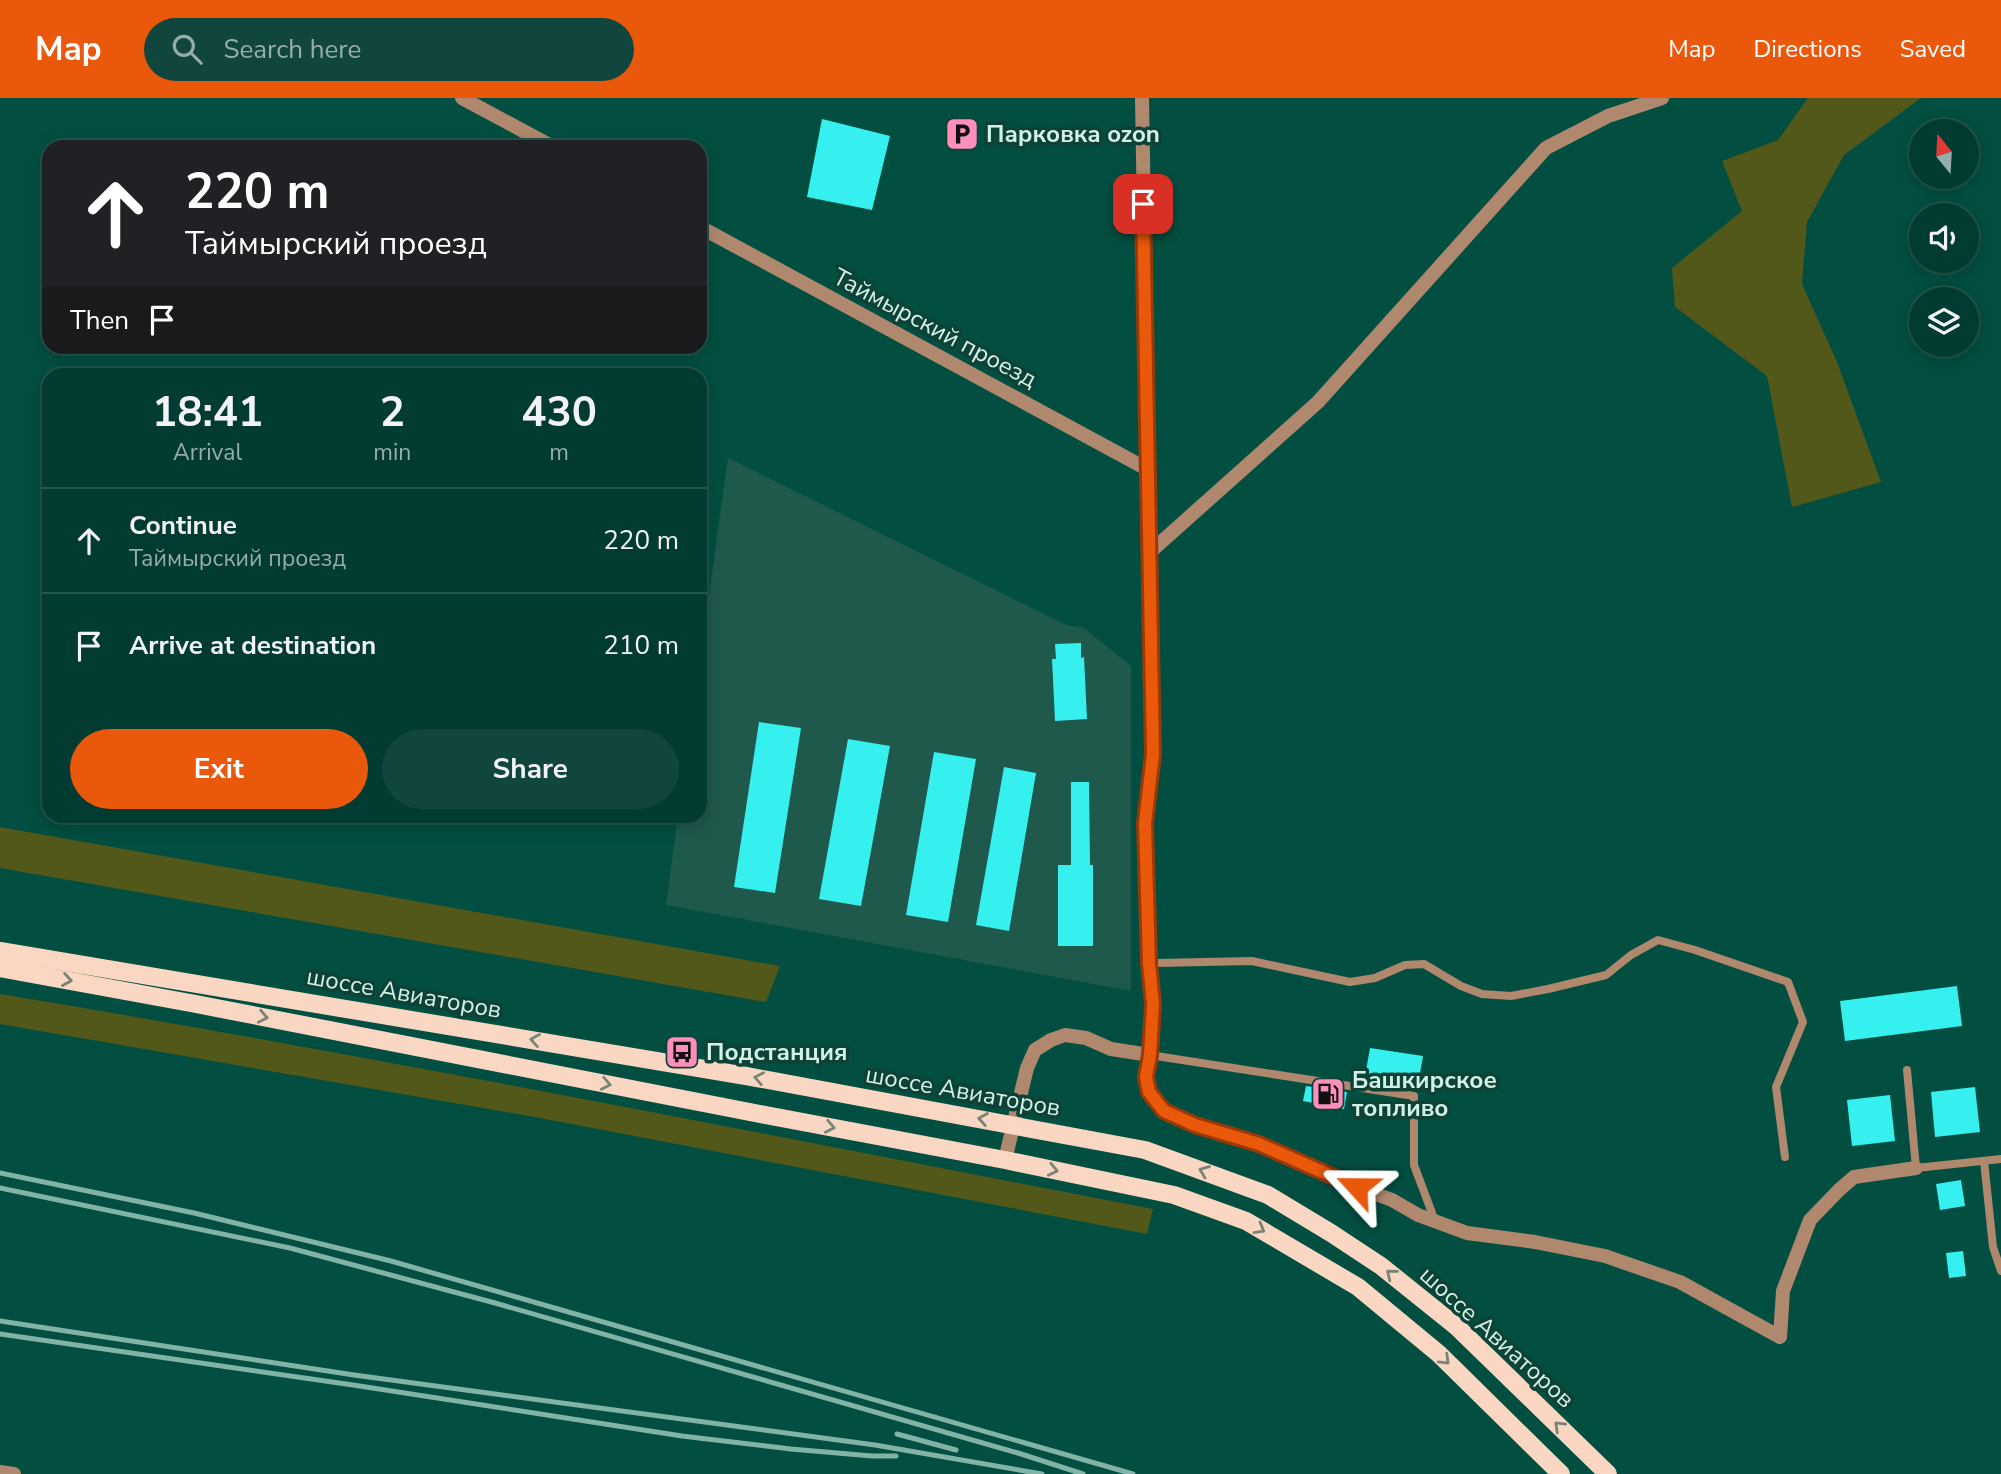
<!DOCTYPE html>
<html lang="en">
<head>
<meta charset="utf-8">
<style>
  body { margin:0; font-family:"Nunito Sans",sans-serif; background:#10463d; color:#f1f3f6; height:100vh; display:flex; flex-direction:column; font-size:26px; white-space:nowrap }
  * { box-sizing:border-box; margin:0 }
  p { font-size:23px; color:#96adab }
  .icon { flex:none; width:38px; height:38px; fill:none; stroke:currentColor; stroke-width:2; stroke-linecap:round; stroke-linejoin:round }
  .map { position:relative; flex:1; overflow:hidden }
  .details { position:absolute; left:42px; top:270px; width:665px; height:455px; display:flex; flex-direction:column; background:#023b31; border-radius:21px; box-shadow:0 4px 18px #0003,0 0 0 2px #23554d }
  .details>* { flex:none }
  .top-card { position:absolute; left:42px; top:42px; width:665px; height:214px; border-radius:21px; box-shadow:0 4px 18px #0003,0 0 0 2px #23554d; background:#202124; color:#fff; overflow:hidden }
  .needle { width:46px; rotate:342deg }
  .tools { position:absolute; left:1909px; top:21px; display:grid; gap:14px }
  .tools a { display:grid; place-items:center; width:70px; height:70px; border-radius:50%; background:#023b31; box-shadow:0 4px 18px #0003,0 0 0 2px #23554d; font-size:35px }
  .pin { position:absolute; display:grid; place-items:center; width:60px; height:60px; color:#fff; margin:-30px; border-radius:14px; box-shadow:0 4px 10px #0006 }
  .me { position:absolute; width:77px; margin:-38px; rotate:294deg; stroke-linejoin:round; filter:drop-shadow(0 0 5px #0008) }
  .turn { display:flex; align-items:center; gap:24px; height:147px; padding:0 28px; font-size:32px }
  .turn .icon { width:91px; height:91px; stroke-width:2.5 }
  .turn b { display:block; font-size:49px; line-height:60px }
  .then { display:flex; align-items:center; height:66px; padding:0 28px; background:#0003; gap:14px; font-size:26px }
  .eta { display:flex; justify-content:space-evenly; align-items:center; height:119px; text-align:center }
  .eta b { font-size:42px; font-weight:700; line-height:49px }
  .button { display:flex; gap:14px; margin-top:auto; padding:14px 28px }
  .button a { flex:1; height:80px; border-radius:42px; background:#ea580c; color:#fff; font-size:28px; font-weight:700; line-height:80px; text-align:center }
  .button a+a { background:#10463d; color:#f1f3f6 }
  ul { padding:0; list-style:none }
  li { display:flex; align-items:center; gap:21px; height:105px; padding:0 28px; border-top:2px solid #23554d }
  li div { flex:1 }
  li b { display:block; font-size:26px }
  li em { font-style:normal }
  header { display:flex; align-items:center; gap:42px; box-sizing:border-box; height:98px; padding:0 35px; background:#ea580c; color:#fff }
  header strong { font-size:33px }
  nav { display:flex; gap:38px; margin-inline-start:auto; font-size:24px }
  .search { width:490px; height:63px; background:#10463d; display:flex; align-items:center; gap:18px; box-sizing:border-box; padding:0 24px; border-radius:38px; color:#96adab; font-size:26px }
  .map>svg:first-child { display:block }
  .built { fill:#1f594c }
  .green { fill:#515819 }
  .building { fill:#36f0f0 }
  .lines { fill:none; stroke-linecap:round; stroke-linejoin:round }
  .service { stroke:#b0886d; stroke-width:8 }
  .minor { stroke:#b0886d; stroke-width:14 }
  .primary { stroke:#f9d7c2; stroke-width:18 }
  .rail { stroke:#81b3a7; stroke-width:5 }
  .oneway { stroke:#788576 }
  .route-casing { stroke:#983908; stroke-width:18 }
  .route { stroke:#ea580c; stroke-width:12 }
  .labels { text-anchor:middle; stroke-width:7; stroke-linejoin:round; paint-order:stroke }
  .poi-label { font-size:24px; font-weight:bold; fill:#d2f2e8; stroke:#0e4237; text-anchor:start }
  .street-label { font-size:24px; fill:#d2f2e8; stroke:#0e4237 }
</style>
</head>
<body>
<header>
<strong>Map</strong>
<div class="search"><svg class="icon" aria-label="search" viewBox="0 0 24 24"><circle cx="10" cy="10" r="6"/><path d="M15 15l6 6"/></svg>Search here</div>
<nav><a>Map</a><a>Directions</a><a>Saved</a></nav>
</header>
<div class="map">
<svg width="2001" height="1376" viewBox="0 0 2001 1376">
  <rect width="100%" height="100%" fill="#024f41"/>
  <polygon class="built" points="728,360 1066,527 1084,530 1131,568 1131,893 666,807 678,718 700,718 700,561"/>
  <g class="green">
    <polygon points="1808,0 1921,0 1844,57 1807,124 1802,186 1837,264 1881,384 1792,409 1767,278 1675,209 1672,170 1742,113 1722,63 1778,42"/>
    <polygon points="0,729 780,868 766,904 0,770"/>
    <path d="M0 896C385 960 769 1037 1153 1111L1147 1136 535 1019 0 926Z"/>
  </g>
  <g class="building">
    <polygon points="822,21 890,38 872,112 807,99"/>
    <polygon points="1081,545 1081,560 1084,559 1087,621 1055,623 1052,561 1056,561 1055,546"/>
    <polygon points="759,624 801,630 775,795 734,789"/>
    <polygon points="848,641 890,648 861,808 819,801"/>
    <polygon points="934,654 976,661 948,824 906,817"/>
    <polygon points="1004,669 1036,675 1009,833 976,827"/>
    <polygon points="1071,684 1089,684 1090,767 1093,767 1093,848 1058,848 1058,767 1071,767"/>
    <polygon points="1957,888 1962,928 1845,943 1840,903"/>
    <polygon points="1370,950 1423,958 1418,987 1365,978"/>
    <polygon points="1306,988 1347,994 1344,1011 1303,1003"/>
    <polygon points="1975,989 1980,1034 1935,1039 1931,994"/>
    <polygon points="1890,997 1895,1043 1852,1048 1847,1002"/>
    <polygon points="1961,1082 1965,1108 1940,1112 1936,1086"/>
    <polygon points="1963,1153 1966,1178 1949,1180 1946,1155"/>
  </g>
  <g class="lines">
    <g class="service">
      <polyline points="1157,865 1252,863 1350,884 1375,880 1405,867 1424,866 1461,888 1482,896 1511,898 1548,891 1606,877 1631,857 1658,842 1695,852 1788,884 1803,924 1776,989 1785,1059"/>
      <polyline points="1150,957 1414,998 1414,1067 1435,1123"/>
      <polyline points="1907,972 1916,1070 2001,1061"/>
      <polyline points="1984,1063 1993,1149 2001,1173"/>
    </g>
    <g class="minor">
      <polyline points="462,0 553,49"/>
      <polyline points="1142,0 1153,656 1145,725 1149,865 1152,907 1150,957 1146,979 1149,994 1164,1013 1195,1027 1259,1046 1357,1089 1392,1102 1418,1117 1467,1135 1535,1144 1605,1158 1680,1184 1780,1239 1783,1193 1810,1122 1839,1092 1854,1079 1916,1070"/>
      <polyline points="700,129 1147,371"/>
      <polyline points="1149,455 1318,304 1546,50 1608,18 1662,0"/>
      <polyline points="1005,1062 1027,970 1035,952 1051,942 1065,937 1086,940 1111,951 1150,957"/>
      <polyline points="0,1374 14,1376"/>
    </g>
    <g class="primary">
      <polyline points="0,853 746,978 1145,1052 1268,1097 1331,1135 1381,1168 1457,1229 1608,1376"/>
      <polyline points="0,870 196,906 760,1016 1005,1062 1174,1097 1246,1123 1358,1189 1439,1256 1561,1376"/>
    </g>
    <g class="rail">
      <polyline points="0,1075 194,1115 391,1163 1133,1376"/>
      <polyline points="0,1090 290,1150 495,1205 1018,1355 1083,1376"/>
      <polyline points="0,1223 354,1277 875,1347 1042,1376"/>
      <polyline points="0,1236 353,1287 682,1338 791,1351 872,1358 896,1358"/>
      <polyline points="897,1336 956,1352"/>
    </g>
  </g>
  <defs><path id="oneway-chevron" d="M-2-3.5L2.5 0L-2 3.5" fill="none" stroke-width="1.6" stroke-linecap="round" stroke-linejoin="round" transform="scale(1.75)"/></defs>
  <g class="oneway">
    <use href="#oneway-chevron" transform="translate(67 882) rotate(10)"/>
    <use href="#oneway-chevron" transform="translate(263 919) rotate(11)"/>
    <use href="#oneway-chevron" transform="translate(535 942) rotate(-170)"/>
    <use href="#oneway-chevron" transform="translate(759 980) rotate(-169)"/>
    <use href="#oneway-chevron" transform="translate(606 986) rotate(11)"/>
    <use href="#oneway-chevron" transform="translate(983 1021) rotate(-170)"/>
    <use href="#oneway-chevron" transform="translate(830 1029) rotate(11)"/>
    <use href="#oneway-chevron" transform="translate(1053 1072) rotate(12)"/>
    <use href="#oneway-chevron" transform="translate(1204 1073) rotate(-159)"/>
    <use href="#oneway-chevron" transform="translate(1260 1131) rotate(30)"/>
    <use href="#oneway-chevron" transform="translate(1391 1176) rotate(-141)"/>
    <use href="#oneway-chevron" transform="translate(1445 1262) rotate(44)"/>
    <use href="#oneway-chevron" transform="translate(1559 1328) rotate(-136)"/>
  </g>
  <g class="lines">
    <defs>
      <polyline id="route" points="1143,106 1153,656 1145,725 1149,865 1153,906 1150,957 1146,979 1149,994 1164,1013 1195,1027 1259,1046 1357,1089"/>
    </defs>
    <use href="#route" class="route-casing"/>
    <use href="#route" class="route"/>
  </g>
  <defs>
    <symbol id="parking-square" viewBox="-11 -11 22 22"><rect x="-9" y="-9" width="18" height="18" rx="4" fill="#fe8ebc" stroke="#0e4237"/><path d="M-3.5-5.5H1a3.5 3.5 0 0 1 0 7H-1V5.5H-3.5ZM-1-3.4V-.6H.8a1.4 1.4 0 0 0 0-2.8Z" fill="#111"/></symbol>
    <symbol id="bus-square" viewBox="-11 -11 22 22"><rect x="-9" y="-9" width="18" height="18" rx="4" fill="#fe8ebc" stroke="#0e4237"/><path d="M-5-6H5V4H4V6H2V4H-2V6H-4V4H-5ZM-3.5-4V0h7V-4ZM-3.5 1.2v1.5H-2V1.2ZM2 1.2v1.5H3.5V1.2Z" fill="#111"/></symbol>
    <symbol id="fuel-square" viewBox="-11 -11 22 22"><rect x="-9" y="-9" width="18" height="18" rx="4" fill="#fe8ebc" stroke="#0e4237"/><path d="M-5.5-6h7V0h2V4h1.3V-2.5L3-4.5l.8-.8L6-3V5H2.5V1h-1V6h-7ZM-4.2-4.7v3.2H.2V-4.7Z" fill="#111"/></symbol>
  </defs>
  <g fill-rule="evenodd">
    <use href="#parking-square" x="943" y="17" width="38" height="38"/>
    <use href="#bus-square" x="663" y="935" width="38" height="38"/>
    <use href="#fuel-square" x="1309" y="977" width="38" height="38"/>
  </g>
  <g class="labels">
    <g class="poi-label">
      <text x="986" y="44">Парковка ozon</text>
      <text x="706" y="962">Подстанция</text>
      <text x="1352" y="990">Башкирское<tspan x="1352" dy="28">топливо</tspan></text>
    </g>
    <g class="street-label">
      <text transform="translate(935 230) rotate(28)" y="8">Таймырский проезд</text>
      <text transform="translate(404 895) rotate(10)" y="8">шоссе Авиаторов</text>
      <text transform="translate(963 993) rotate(10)" y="8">шоссе Авиаторов</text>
      <text transform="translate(1497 1239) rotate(42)" y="8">шоссе Авиаторов</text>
    </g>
  </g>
</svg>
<div class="tools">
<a><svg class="needle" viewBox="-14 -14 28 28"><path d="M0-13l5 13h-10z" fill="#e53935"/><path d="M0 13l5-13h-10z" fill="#96adab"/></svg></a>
<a><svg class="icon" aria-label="sound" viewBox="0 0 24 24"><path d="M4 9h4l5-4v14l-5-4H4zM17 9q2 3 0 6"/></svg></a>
<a><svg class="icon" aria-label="layers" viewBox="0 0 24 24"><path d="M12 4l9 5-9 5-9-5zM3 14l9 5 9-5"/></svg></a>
</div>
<div class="pin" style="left:1143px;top:106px;background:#d93025"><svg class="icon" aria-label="arrive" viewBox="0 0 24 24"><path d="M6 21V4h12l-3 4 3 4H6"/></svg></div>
<svg class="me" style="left:1357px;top:1089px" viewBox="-20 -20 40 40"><path d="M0-17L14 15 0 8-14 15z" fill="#ea580c" stroke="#fff" stroke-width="4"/></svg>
<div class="top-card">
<div class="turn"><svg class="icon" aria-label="ahead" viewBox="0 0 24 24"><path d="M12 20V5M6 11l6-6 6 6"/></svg><div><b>220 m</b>Таймырский проезд</div></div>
<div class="then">Then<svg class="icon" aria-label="arrive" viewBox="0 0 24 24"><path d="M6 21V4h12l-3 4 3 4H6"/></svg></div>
</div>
<section class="details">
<div class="eta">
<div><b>18:41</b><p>Arrival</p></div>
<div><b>2</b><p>min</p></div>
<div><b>430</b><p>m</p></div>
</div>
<ul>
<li><svg class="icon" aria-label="ahead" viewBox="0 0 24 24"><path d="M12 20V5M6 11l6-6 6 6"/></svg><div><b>Continue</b><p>Таймырский проезд</p></div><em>220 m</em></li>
<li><svg class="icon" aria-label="arrive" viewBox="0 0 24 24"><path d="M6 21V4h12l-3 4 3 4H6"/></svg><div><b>Arrive at destination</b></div><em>210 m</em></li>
</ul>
<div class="button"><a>Exit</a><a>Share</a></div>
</section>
</div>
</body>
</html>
